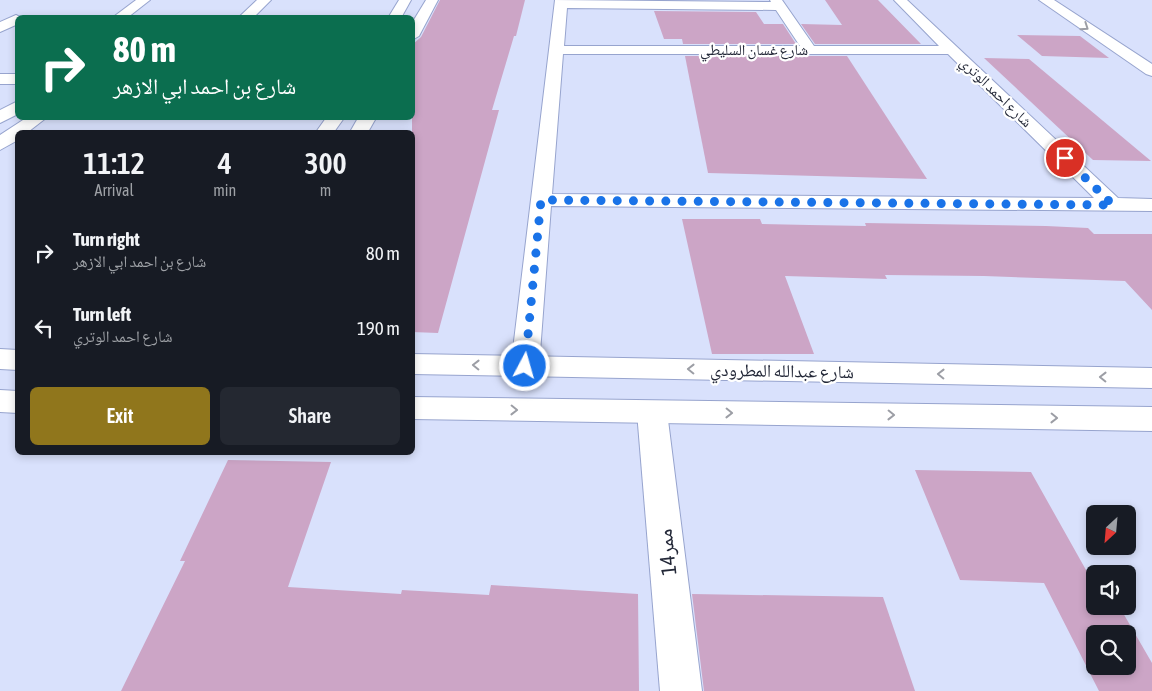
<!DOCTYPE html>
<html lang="en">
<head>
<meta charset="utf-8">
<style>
  body { margin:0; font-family:"Asap Condensed","Noto Naskh Arabic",sans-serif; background:#242831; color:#f1f3f6; height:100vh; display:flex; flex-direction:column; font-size:19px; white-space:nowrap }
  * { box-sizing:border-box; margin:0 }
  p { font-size:16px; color:#9ea1a6 }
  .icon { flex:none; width:28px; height:28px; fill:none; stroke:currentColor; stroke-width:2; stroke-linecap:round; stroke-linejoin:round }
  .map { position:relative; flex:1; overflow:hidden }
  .sheet { position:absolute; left:15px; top:130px; width:400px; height:325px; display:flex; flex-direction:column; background:#171b24; border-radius:8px; box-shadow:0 2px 8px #0003 }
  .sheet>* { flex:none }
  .top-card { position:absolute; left:15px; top:15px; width:400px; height:105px; border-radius:8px; box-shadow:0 2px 8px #0003; background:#0b6e4f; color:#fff; overflow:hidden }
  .needle { width:32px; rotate:206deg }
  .tools { position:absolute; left:1086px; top:505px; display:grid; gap:10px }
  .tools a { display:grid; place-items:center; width:50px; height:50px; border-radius:8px; background:#171b24; box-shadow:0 2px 8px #0003; font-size:25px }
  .pin { position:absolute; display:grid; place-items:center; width:42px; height:42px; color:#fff; margin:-21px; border:2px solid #fff; border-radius:50%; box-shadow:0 1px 5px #0007 }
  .me { position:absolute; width:55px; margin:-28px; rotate:6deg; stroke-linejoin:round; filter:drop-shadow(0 0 4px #0008) }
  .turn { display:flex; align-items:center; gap:18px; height:105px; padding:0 15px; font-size:22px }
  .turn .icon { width:65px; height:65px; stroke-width:2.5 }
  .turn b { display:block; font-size:35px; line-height:42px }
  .eta { display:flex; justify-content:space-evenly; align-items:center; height:85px; text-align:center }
  .eta b { font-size:30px; font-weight:600; line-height:35px }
  .action { display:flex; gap:10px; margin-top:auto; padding:10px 15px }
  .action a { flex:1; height:58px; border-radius:8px; background:#90761c; color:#fff; font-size:20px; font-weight:600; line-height:58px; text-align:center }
  .action a+a { background:#242831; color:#f1f3f6 }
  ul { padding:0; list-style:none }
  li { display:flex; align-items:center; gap:15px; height:75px; padding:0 15px }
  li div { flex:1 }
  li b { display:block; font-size:19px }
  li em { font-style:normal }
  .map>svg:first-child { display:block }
  .building { fill:#cca5c6; fill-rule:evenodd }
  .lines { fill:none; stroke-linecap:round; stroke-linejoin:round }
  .street-casing { stroke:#97a4ce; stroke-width:2 }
  .secondary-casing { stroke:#97a4ce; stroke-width:2 }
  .street { fill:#fff; fill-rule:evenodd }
  .secondary { fill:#fff; fill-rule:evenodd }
  .oneway { stroke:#9c9ea5 }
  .route { stroke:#1a73e8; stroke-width:9; stroke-dasharray:0 16.2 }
  .labels { text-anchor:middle; stroke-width:4.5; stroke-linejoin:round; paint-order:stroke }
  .far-street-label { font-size:15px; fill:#232838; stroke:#fff }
  .street-label { font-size:18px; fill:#232838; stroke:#fff }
  .near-street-label { font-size:21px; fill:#232838; stroke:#fff }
</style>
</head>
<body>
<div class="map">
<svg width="1152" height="691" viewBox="0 0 1152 691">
  <rect width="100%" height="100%" fill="#d9e1fc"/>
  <g class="building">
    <polygon points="440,0 525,0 516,36 514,36 492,110 499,110 438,333 412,332 412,45 421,37"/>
    <polygon points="825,0 878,0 921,44 815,44 801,24 842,25"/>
    <polygon points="654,11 756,12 764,24 783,24 796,44 683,44 682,39 664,39"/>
    <polygon points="1017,35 1080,36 1109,58 1042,56"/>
    <polygon points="685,56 847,56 927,179 708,173"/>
    <polygon points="984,58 1029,59 1151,161 1093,160"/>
    <polygon points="682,219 760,219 762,224 809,225 866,226 865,223 1046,226 1088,228 1094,234 1152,234 1152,310 1125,281 984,276 885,275 887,279 785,276 814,354 712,354"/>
    <polygon points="228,460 331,462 288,587 401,594 402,590 489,595 491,585 638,594 639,691 121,691 185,561 180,561"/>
    <path d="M915 470 1031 472 1095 586V606H1119L1152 663V691H1099L1044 583 960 580ZM1095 634H1128V666H1095Z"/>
    <polygon points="692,594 883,597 915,691 704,691"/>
  </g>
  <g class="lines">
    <defs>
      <g id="street">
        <polygon points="136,0 150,0 127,18 112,18"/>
        <polygon points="257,0 271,0 253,18 238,18"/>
        <path d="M555 0 771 2 770 0H782L814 46H939L894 0H907L1118 198 1152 199V211L551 206 539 366 535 373 525 376 515 373 511 366ZM567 8 776 10 800 46H564ZM563 54H948L1094 198 552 194Z"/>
        <polygon points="16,15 22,18 18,18 18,24 0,32 0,22"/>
        <polygon points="652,401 663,404 667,412 702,691 660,691 637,412 641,404"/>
      </g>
      <g id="secondary">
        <polygon points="399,0 411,0 401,18 388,18"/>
        <polygon points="426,0 438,0 419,36 412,40 412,23"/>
        <polygon points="1039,0 1054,0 1152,64 1152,76 1146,74"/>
        <rect x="0" y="74" width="18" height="10"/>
        <polygon points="18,101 18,114 0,123 0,110"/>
        <polygon points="26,118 46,118 28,132 18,132 18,140 0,150 0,135"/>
        <polygon points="326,118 344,118 334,132 316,132"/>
        <polygon points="358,118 376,118 368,132 350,132"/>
        <polygon points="0,349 18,350 18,370 0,369"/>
        <polygon points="412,354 1152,368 1152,388 412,374"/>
        <polygon points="0,390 18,391 18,413 0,412"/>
        <polygon points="412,397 1152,407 1152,431 412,419"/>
      </g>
    </defs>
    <use href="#street" class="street-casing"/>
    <use href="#secondary" class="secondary-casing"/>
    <use href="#street" class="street"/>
    <use href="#secondary" class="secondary"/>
  </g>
  <defs><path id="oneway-chevron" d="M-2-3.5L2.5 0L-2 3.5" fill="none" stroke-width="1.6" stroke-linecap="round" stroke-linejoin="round" transform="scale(1.25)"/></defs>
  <g class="oneway">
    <use href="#oneway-chevron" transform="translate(1085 27) rotate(34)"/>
    <use href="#oneway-chevron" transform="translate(476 365) rotate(-179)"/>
    <use href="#oneway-chevron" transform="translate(691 369) rotate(-179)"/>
    <use href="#oneway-chevron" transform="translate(941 374) rotate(-179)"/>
    <use href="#oneway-chevron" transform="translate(1103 377) rotate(-179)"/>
    <use href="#oneway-chevron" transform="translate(514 410) rotate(1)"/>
    <use href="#oneway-chevron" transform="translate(729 413) rotate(1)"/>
    <use href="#oneway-chevron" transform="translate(891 415) rotate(1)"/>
    <use href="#oneway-chevron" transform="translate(1054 418) rotate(1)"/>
  </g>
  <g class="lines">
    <polyline class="route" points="525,366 541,200 1113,205 1065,158"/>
  </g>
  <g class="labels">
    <g class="far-street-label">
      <text x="754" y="55">شارع غسان السليطي</text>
      <text transform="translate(996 92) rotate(44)" y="5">شارع احمد الوتري</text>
    </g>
    <g class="street-label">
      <text transform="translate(782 371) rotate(1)" y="6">شارع عبدالله المطرودي</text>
    </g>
    <g class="near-street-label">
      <text transform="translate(667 552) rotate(-96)" y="7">ممر14</text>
    </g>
  </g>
</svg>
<div class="tools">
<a><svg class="needle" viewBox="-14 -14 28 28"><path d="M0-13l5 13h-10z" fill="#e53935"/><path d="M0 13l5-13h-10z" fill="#9ea1a6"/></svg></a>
<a><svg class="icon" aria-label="sound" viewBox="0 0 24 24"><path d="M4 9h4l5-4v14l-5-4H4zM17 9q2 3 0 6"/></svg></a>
<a><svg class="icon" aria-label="search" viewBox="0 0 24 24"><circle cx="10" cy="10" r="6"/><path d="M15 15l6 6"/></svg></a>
</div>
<div class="pin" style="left:1065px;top:158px;background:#d93025"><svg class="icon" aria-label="arrive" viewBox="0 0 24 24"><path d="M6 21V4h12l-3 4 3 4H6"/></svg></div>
<svg class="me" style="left:525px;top:366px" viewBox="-20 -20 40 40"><circle r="17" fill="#1a73e8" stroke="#fff" stroke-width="3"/><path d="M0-11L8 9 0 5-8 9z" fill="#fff"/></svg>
<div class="top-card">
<div class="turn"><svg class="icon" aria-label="right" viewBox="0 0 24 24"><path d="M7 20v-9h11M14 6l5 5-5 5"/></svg><div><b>80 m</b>شارع بن احمد ابي الازهر</div></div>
</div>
<section class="sheet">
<div class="eta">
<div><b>11:12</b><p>Arrival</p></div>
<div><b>4</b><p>min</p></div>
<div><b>300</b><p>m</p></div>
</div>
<ul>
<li><svg class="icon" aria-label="right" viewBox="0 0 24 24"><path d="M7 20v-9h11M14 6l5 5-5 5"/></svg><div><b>Turn right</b><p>شارع بن احمد ابي الازهر</p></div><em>80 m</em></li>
<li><svg class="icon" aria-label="left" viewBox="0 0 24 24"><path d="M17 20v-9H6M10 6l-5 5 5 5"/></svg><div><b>Turn left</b><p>شارع احمد الوتري</p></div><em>190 m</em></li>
</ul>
<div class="action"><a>Exit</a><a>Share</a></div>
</section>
</div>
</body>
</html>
